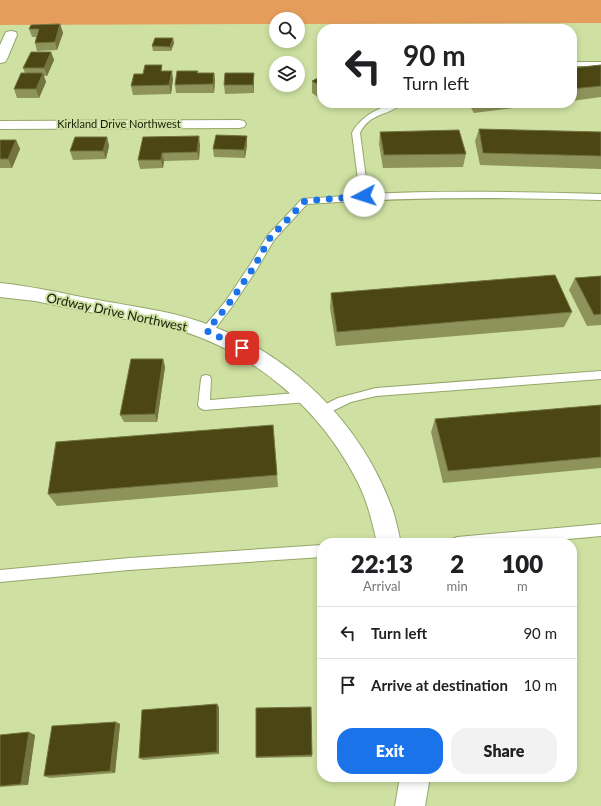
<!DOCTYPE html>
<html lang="en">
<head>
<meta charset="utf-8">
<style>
  body { margin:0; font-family:Lato,sans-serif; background:#f2f2f2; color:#202124; height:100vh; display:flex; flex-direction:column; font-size:15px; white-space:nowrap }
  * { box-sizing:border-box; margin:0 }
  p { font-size:13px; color:#757577 }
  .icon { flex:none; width:22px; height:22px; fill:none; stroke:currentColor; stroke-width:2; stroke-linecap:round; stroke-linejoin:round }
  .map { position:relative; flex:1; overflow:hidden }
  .details { position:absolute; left:317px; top:538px; width:260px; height:244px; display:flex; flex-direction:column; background:#fff; border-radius:16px; box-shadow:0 2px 6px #0003 }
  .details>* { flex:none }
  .hud { position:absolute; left:317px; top:24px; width:260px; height:84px; border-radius:16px; box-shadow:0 2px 6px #0003; background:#fff; color:#202124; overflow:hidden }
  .tools { position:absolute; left:269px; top:12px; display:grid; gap:8px }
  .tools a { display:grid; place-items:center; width:36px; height:36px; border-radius:50%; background:#fff; box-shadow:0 2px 6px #0003; font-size:20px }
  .pin { position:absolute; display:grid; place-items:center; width:34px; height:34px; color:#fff; margin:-17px; border-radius:8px; box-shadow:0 2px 6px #0006 }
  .me { position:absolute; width:44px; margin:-22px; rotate:265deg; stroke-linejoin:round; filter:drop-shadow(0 0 3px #0008) }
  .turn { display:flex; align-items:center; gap:14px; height:84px; padding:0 20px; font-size:18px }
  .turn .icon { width:52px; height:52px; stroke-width:2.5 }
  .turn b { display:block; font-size:28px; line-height:34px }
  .eta { display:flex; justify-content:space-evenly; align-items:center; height:68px; text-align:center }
  .eta b { font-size:24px; font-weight:800; line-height:28px }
  .cta { display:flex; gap:8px; margin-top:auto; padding:8px 20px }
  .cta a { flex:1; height:46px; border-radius:16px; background:#1a73e8; color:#fff; font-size:16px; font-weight:800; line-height:46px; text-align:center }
  .cta a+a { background:#f2f2f2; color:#202124 }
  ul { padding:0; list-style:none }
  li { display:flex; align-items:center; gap:12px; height:52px; padding:0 20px; border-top:1px solid #e0e0e0 }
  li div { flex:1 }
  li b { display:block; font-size:15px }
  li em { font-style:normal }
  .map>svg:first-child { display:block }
  .green { fill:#e59d5c }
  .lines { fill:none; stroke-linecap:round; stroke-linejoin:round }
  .lane-casing { stroke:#95a66a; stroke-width:2 }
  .street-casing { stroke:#95a66a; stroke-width:2 }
  .lane { fill:#fff; fill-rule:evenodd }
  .street { fill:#fff; fill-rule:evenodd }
  .wall { fill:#8d935b }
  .shaded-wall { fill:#73743f }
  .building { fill:#4c4514; stroke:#73743f }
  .route { stroke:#1a73e8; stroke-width:7; stroke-dasharray:0 12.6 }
  .labels { text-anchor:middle; stroke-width:4; stroke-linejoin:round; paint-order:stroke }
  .far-street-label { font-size:11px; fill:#191f06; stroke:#cee1a2 }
  .street-label { font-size:13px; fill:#191f06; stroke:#cee1a2 }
</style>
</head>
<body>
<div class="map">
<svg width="601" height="806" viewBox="0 0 601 806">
  <rect width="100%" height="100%" fill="#cee1a2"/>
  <polygon class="green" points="0,0 601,0 601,23 298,24 298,19 276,19 276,24 0,25"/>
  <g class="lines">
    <defs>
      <g id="lane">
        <rect x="572" y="62" width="29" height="4"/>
        <path d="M393 103H403C389 116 370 112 360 133L368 194C446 190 523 192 601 194V200C503 197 405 197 307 204L274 240 257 269 231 308 211 334H203L202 331 203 328 225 302 250 265 267 236 302 199 360 195 352 133C361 116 376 110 393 103Z"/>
        <polygon points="601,371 601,379 376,396 351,402 322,416 318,414 316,411 318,408 338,398 376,388"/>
        <polygon points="206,375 210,376 211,379 210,400 308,392 312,394 313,397 312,400 308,402 204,410 200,408 198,405 201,379 202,376"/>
        <polygon points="601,524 601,536 523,543 451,543 453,539 457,537"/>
        <polygon points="322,545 322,557 129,570 0,582 0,570 129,558"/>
      </g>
      <g id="street">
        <polygon points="11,31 16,32 17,35 7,59 5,62 0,63 0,45 6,32"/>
        <polygon points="239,120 244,121 246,124 244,127 239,128 0,129 0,121"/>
        <path d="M0 283C31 286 61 293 92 299 129 306 166 310 201 322 289 352 360 421 392 508 396 519 398 531 401 543H377C372 521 367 499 356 479 320 409 255 353 179 330L35 301 0 297Z"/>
        <polygon points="400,777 430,777 425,806 395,806"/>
      </g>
    </defs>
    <use href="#lane" class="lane-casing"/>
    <use href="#street" class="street-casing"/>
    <use href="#lane" class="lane"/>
    <use href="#street" class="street"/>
  </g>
  <g class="wall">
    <polygon points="60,24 63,33 57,50 37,51 35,43 36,37 32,37 29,29"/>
    <polygon points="174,43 171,51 153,51 152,46"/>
    <polygon points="51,52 54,60 47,76 44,76 46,82 39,98 17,98 14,89 25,73 23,68"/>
    <polygon points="601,65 601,97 572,101 572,68"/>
    <polygon points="163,71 173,79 171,94 133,95 131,86 143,74"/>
    <polygon points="198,73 214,73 215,81 214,93 176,93 175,85"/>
    <polygon points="254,73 254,93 225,94 224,85"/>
    <polygon points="322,76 322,100 312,93 312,81"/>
    <polygon points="327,103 345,103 335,108"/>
    <polygon points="468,103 554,103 474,113"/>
    <polygon points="479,129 601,132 601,169 480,165 475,141"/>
    <polygon points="380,132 466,154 463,167 383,168 379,144"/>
    <polygon points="247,136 247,145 245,158 214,157 213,149"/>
    <polygon points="107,137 109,146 106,159 73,160 70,151"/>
    <polygon points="143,137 200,145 199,160 164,161 163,168 140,169 138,160"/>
    <polygon points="0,140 16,140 20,149 12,168 0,168"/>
    <polygon points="601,276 601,325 587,326 569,290 575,278"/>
    <polygon points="331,293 572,312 564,327 336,346 330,308"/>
    <polygon points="163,359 165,367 157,422 124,422 120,415"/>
    <polygon points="601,405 601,468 443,483 431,432 435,419"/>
    <polygon points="273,425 278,487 57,506 48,494"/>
    <polygon points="219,707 219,754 143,760 139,758"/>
    <polygon points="116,722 120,724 115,773 50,778 44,776"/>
    <polygon points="0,735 35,735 28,785 0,787"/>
    <polygon points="312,755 312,757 257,758 256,757"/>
    <polygon points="486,777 535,777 535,779 529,780"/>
  </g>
  <g class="shaded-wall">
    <polygon points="60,24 63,33 57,50 55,42"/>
    <polygon points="173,38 174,43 171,51 170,47"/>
    <polygon points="51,52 54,60 47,76 44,68"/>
    <polygon points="172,71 173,79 171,94 169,85"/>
    <polygon points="43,73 46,82 39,98 36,89"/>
    <polygon points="214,73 215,81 214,93 213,84"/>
    <polygon points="254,73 254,93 253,85"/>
    <polygon points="335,103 345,103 335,108"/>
    <polygon points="199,136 200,145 199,160 197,152"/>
    <polygon points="247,136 247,145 245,158 244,150"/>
    <polygon points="107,137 109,146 106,159 103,151"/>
    <polygon points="16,140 20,149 12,168 8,159"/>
    <polygon points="162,153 164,161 163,168 161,160"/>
    <polygon points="163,359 165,367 157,422 155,414"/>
    <polygon points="217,704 219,707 219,754 217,752"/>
    <polygon points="116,722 120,724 115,773 110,771"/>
    <polygon points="29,732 35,735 28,785 21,784"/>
  </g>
  <g class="building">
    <polygon points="60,24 55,42 35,43 39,29 29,29 31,25"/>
    <polygon points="155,38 173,38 170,47 152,46"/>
    <polygon points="31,52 51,52 44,68 23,68"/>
    <polygon points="145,65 162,65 161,71 172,71 169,85 131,86 134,74 143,74"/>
    <polygon points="601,65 601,86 572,89 572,68"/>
    <polygon points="177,71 198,71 197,73 214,73 213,84 175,85"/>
    <polygon points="21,73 43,73 36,89 14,89"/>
    <polygon points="225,73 254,73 253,85 224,85"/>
    <polygon points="322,76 322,87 312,81"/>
    <polygon points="479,129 601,132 601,156 483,153"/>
    <polygon points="459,130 466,154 384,155 380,132"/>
    <polygon points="216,135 247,136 244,150 213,149"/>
    <polygon points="199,136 197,152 162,153 161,160 138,160 143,137"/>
    <polygon points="75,137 107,137 103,151 70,151"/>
    <polygon points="0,140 16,140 8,159 0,159"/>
    <polygon points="555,275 572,312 337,332 331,293"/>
    <polygon points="601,276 601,314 594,315 575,278"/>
    <polygon points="131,359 163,359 155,414 120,415"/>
    <polygon points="601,405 601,457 448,471 435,419"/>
    <polygon points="273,425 277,475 48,494 56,442"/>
    <polygon points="217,704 217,752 139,758 142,710"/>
    <polygon points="311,707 312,755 256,757 256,708"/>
    <polygon points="116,722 110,771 44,776 52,726"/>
    <polygon points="29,732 21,784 0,786 0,735"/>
    <polygon points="509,777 535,777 535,779"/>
  </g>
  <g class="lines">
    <polyline class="route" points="242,348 207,331 228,305 254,267 270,238 305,201 364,196"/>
  </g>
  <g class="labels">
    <g class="far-street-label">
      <text x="119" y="128">Kirkland Drive Northwest</text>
    </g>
    <g class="street-label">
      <text transform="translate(117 312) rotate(12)" y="5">Ordway Drive Northwest</text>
    </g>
  </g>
</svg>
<div class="tools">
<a><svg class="icon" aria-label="search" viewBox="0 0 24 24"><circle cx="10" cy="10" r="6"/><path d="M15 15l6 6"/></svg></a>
<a><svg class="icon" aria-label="layers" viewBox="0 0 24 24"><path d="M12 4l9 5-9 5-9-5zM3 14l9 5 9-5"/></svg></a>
</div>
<div class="pin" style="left:242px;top:348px;background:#d93025"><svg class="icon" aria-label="arrive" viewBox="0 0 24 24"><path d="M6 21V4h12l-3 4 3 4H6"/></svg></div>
<svg class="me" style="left:364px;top:196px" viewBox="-20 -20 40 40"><circle r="19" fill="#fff"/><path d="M0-13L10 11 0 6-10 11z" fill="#1a73e8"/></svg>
<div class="hud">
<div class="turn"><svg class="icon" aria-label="left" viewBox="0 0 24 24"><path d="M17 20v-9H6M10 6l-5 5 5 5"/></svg><div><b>90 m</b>Turn left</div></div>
</div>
<section class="details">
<div class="eta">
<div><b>22:13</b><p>Arrival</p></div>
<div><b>2</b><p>min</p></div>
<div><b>100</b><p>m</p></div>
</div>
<ul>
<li><svg class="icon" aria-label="left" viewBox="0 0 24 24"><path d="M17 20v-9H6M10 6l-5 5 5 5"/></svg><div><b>Turn left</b></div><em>90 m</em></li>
<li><svg class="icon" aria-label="arrive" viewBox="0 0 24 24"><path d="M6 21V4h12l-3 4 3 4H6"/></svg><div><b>Arrive at destination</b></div><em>10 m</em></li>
</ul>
<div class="cta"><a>Exit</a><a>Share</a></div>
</section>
</div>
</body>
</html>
